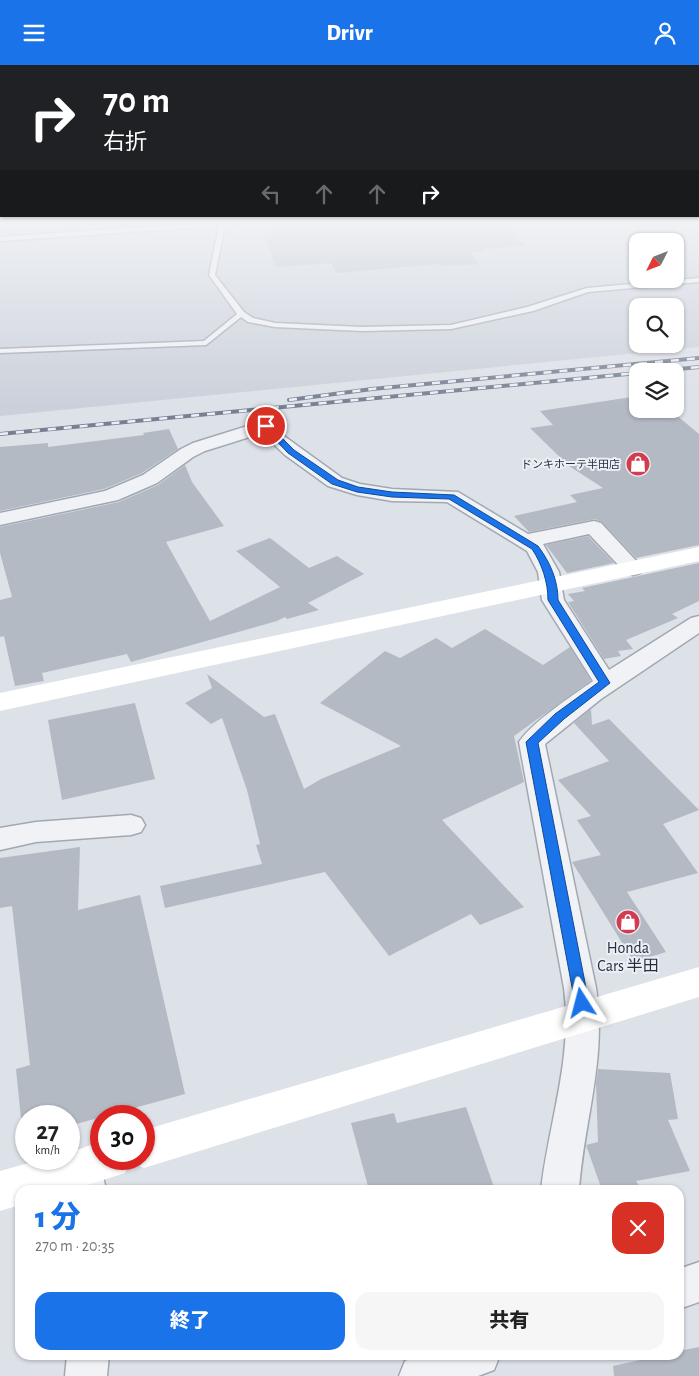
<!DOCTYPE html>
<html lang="ja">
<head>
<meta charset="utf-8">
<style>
  body { margin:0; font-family:"Alegreya Sans","Noto Sans JP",sans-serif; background:#f6f6f6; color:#222; height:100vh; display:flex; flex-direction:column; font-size:19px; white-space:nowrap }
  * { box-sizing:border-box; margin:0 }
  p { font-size:16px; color:#767676 }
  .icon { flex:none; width:28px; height:28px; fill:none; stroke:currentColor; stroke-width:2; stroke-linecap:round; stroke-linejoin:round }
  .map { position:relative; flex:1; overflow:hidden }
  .details { position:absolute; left:15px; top:1120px; width:669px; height:175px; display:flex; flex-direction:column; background:#fff; border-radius:15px; box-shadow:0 1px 4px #0004 }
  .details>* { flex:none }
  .top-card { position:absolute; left:0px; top:0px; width:700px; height:152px; box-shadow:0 1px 4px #0004; background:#202124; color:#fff; overflow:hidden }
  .needle { width:32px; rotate:228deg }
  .fabs { position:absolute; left:629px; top:168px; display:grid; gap:10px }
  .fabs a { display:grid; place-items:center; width:55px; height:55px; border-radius:10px; background:#fff; box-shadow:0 1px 4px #0004; font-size:25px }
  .speed { position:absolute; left:15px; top:1040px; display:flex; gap:10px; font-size:25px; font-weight:700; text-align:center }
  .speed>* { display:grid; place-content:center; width:65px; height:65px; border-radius:50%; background:#fff; box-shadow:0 1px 4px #0004; line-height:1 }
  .speed small { font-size:12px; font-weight:400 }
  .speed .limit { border:8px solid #d22; background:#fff; color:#111 }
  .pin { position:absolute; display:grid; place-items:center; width:42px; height:42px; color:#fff; margin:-21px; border:2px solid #fff; border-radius:50%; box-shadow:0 1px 5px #0007 }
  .me { position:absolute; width:55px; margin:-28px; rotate:351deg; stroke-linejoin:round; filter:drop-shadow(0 0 4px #0008) }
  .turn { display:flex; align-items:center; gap:18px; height:105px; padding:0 20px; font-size:22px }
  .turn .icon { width:65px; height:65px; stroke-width:2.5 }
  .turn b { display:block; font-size:35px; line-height:42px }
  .lanes { display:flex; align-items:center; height:48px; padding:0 20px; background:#0003; justify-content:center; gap:25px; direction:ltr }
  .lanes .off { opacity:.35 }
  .round { display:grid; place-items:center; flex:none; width:52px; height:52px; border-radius:15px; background:#f6f6f6 }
  .head { display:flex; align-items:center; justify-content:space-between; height:85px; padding:0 20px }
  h1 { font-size:30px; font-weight:800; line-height:38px; color:#1a73e8 }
  .primary-button { display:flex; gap:10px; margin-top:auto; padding:10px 20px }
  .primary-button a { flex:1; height:58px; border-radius:15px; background:#1a73e8; color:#fff; font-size:20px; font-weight:800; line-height:58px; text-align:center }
  .primary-button a+a { background:#f6f6f6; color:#222 }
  header { display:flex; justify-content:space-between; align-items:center; height:65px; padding:0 20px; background:#1a73e8; color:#fff; font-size:22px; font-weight:800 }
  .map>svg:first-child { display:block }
  .built { fill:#cbd0da; fill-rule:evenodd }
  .building { fill:#b4bac4 }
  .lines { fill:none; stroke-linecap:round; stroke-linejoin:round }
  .lane-casing { stroke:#a2a8b2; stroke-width:3 }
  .street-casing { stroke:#a2a8b2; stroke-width:3 }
  .lane { fill:#f0f2f6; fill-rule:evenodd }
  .street { fill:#f0f2f6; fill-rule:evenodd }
  .secondary { fill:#fff; fill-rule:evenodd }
  .rail-casing { stroke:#768092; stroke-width:4 }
  .rail { stroke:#ecf0f5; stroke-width:2.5; stroke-dasharray:8; stroke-linecap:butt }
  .route { fill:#1a73e8; stroke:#114b97 }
  .labels { text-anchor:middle; stroke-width:4; stroke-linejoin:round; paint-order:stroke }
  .far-poi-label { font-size:11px; fill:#262f3f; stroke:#ecf0f5; text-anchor:end }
  .near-poi-label { font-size:16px; fill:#262f3f; stroke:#ecf0f5 }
</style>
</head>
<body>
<header><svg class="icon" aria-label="menu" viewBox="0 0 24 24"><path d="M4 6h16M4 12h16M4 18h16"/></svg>Drivr<svg class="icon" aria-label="person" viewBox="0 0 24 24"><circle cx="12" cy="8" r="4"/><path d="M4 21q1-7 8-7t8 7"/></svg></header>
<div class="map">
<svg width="699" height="1311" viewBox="0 0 699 1311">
  <rect width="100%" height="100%" fill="#dde1e8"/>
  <path class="built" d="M0 157H699V282L0 351ZM638 176H675V214H638ZM638 241H675V279H638Z"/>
  <g class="building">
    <polygon points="408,157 503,157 525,181 483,184 485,186 470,188 479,199 441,201 440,199 336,208 331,198 276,202 263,166 335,160"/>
    <polygon points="638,331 638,344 669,344 699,369 699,480 636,493 602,457 595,454 529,467 514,451 577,437 570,430 603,423 569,401 530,363 553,360 540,346"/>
    <polygon points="169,364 178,384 142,408 104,424 0,446 0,382 48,378 48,382 144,370 143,368"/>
    <polygon points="185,400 192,417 224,461 166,477 210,556 280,522 236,486 270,473 309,503 337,491 364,509 308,538 319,545 287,554 285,552 277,556 131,597 127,589 42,608 44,616 15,621 4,571 0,572 0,535 12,532 0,488 0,462 119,437 158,420"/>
    <polygon points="588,471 614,498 567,508 546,480"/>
    <polygon points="699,498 699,536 672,549 678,553 626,575 633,584 618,586 621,591 604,594 568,537 574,536 568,529 585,526 582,523"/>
    <polygon points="485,564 543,600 570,582 590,614 590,616 514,671 524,717 442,755 524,842 480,860 471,849 389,891 325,807 165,843 160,821 262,799 256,780 260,779 247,725 222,653 211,659 185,638 212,623 207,609 264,652 275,649 304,724 321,714 401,681 320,638 385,586 400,593 436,573 452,583"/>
    <polygon points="135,638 155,714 62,735 48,655"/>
    <polygon points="591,644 592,660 609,654 699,745 663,759 698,808 627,827 666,887 634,897 572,797 601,790 577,755 591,751 558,715 609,696 574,658"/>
    <polygon points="80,782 78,845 140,830 185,1029 69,1061 69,1051 26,1051 26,1073 23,1074 16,1004 30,1000 12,841 0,843 0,793"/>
    <polygon points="598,1004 670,1008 678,1054 668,1055 690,1106 636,1116 642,1125 602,1125 586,1080 598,1077 596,1018"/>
    <polygon points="466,1042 495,1125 369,1125 351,1058 394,1048 397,1058"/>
    <polygon points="699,1282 699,1311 614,1311 613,1301 663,1290 679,1290 679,1286"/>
  </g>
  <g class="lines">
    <defs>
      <polygon id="lane" points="212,157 246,157 225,160 215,210 244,247 253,253 275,258 362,262 451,260 527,242 587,223 699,213 699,217 588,227 533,246 451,264 362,266 275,262 248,257 241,252 206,280 0,288 0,284 204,276 237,249 209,210 219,161 0,176 0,172"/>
      <g id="street">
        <path d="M264 347 270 348 274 360 284 371 342 413 360 419 392 424 458 427 528 469 594 456 601 458 640 500 644 504 640 508 633 510 626 508 589 469 543 479 559 507 564 535 609 605 691 553 699 551V568L601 634 545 679 596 923C607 994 584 1055 579 1125H541C549 1056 573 993 564 923L519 677C532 657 572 631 593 616L542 535 538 507 527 486 447 437 392 436 357 430 328 421 285 390 262 368 205 386 193 392 157 418 118 435 0 460V448L105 426 143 410 181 384 193 378 257 358 255 352 258 348Z"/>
        <polygon points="131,750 141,753 145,760 141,767 131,770 36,777 0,785 0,763 36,757"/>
        <polygon points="83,1084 96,1089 101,1102 106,1125 68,1125 65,1102 70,1089"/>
        <polygon points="699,1197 699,1237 679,1244 679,1204"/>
        <polygon points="67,1290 109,1290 107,1311 65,1311"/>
        <polygon points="420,1290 500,1290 494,1305 478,1311 399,1311 405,1296"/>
      </g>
    </defs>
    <use href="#lane" class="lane-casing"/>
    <use href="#street" class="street-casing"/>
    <use href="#lane" class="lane"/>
    <use href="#street" class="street"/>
    <g class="secondary">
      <polygon points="699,482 699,496 0,646 0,628"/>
      <polygon points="699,902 699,932 144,1103 130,1097 125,1108 72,1125 20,1125 20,1140 0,1146 0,1106 43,1094 69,1094 69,1087 101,1077 101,1094 144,1094 144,1065"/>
    </g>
    <defs>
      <g id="rail">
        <polyline points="659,306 699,302"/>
        <polyline points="289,335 372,324 699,293"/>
        <polyline points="0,369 638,308"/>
      </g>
    </defs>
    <use href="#rail" class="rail-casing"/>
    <use href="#rail" class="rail"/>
  </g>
  <linearGradient id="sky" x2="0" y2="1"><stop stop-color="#87b2dc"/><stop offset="0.46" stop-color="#f0f2f5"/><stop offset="1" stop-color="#f0f2f5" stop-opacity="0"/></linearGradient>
  <rect width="699" height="341" fill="url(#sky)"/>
  <path class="route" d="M264 360H269L294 385 338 415 358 422 392 427 454 430 538 481C550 497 558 515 558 535L610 618 564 654 538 678 589 938 587 942 582 944 577 942 575 938 526 677 555 649 599 617 548 535C548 517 542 499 532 484L449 434 392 432 357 427 332 419 288 388 264 363Z"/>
  <defs>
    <symbol id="shop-disc" viewBox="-11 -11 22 22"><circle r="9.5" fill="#d33c50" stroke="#ecf0f5"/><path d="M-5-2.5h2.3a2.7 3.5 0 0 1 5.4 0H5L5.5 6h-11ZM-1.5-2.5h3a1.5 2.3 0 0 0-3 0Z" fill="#fff"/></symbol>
  </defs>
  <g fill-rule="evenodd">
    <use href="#shop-disc" x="624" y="385" width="28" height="28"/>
    <use href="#shop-disc" x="614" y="843" width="28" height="28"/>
  </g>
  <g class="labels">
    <g class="far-poi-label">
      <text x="620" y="403">ドンキホーテ半田店</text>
    </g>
    <g class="near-poi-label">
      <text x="628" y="888">Honda<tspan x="628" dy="18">Cars 半田</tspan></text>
    </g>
  </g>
</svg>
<div class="fabs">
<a><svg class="needle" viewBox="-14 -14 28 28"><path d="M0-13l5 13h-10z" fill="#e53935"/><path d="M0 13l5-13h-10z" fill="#767676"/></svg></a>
<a><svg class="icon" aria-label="search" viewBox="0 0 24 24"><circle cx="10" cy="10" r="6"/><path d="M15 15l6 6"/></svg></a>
<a><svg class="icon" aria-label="layers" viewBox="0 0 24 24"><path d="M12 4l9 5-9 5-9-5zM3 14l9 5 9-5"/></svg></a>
</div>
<div class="speed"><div>27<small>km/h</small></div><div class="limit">30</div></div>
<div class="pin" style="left:266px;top:361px;background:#d93025"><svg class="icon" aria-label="arrive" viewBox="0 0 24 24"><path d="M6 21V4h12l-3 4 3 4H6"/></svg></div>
<svg class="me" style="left:582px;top:938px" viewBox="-20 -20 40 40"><path d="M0-17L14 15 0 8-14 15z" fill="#1a73e8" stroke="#fff" stroke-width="4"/></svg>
<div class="top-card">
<div class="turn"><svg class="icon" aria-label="right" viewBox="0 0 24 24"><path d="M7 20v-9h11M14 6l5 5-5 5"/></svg><div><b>70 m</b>右折</div></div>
<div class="lanes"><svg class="icon off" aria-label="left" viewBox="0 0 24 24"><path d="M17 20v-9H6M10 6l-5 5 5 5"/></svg><svg class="icon off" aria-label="ahead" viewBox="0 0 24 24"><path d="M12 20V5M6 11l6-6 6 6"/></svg><svg class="icon off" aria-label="ahead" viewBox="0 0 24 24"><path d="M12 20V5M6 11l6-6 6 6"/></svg><svg class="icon" aria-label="right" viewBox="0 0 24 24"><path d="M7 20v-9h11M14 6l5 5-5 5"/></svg></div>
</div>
<section class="details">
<div class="head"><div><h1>1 分</h1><p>270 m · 20:35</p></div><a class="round" style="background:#d93025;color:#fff"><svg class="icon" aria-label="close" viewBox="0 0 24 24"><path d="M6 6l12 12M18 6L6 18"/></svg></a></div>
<div class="primary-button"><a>終了</a><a>共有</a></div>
</section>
</div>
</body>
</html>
